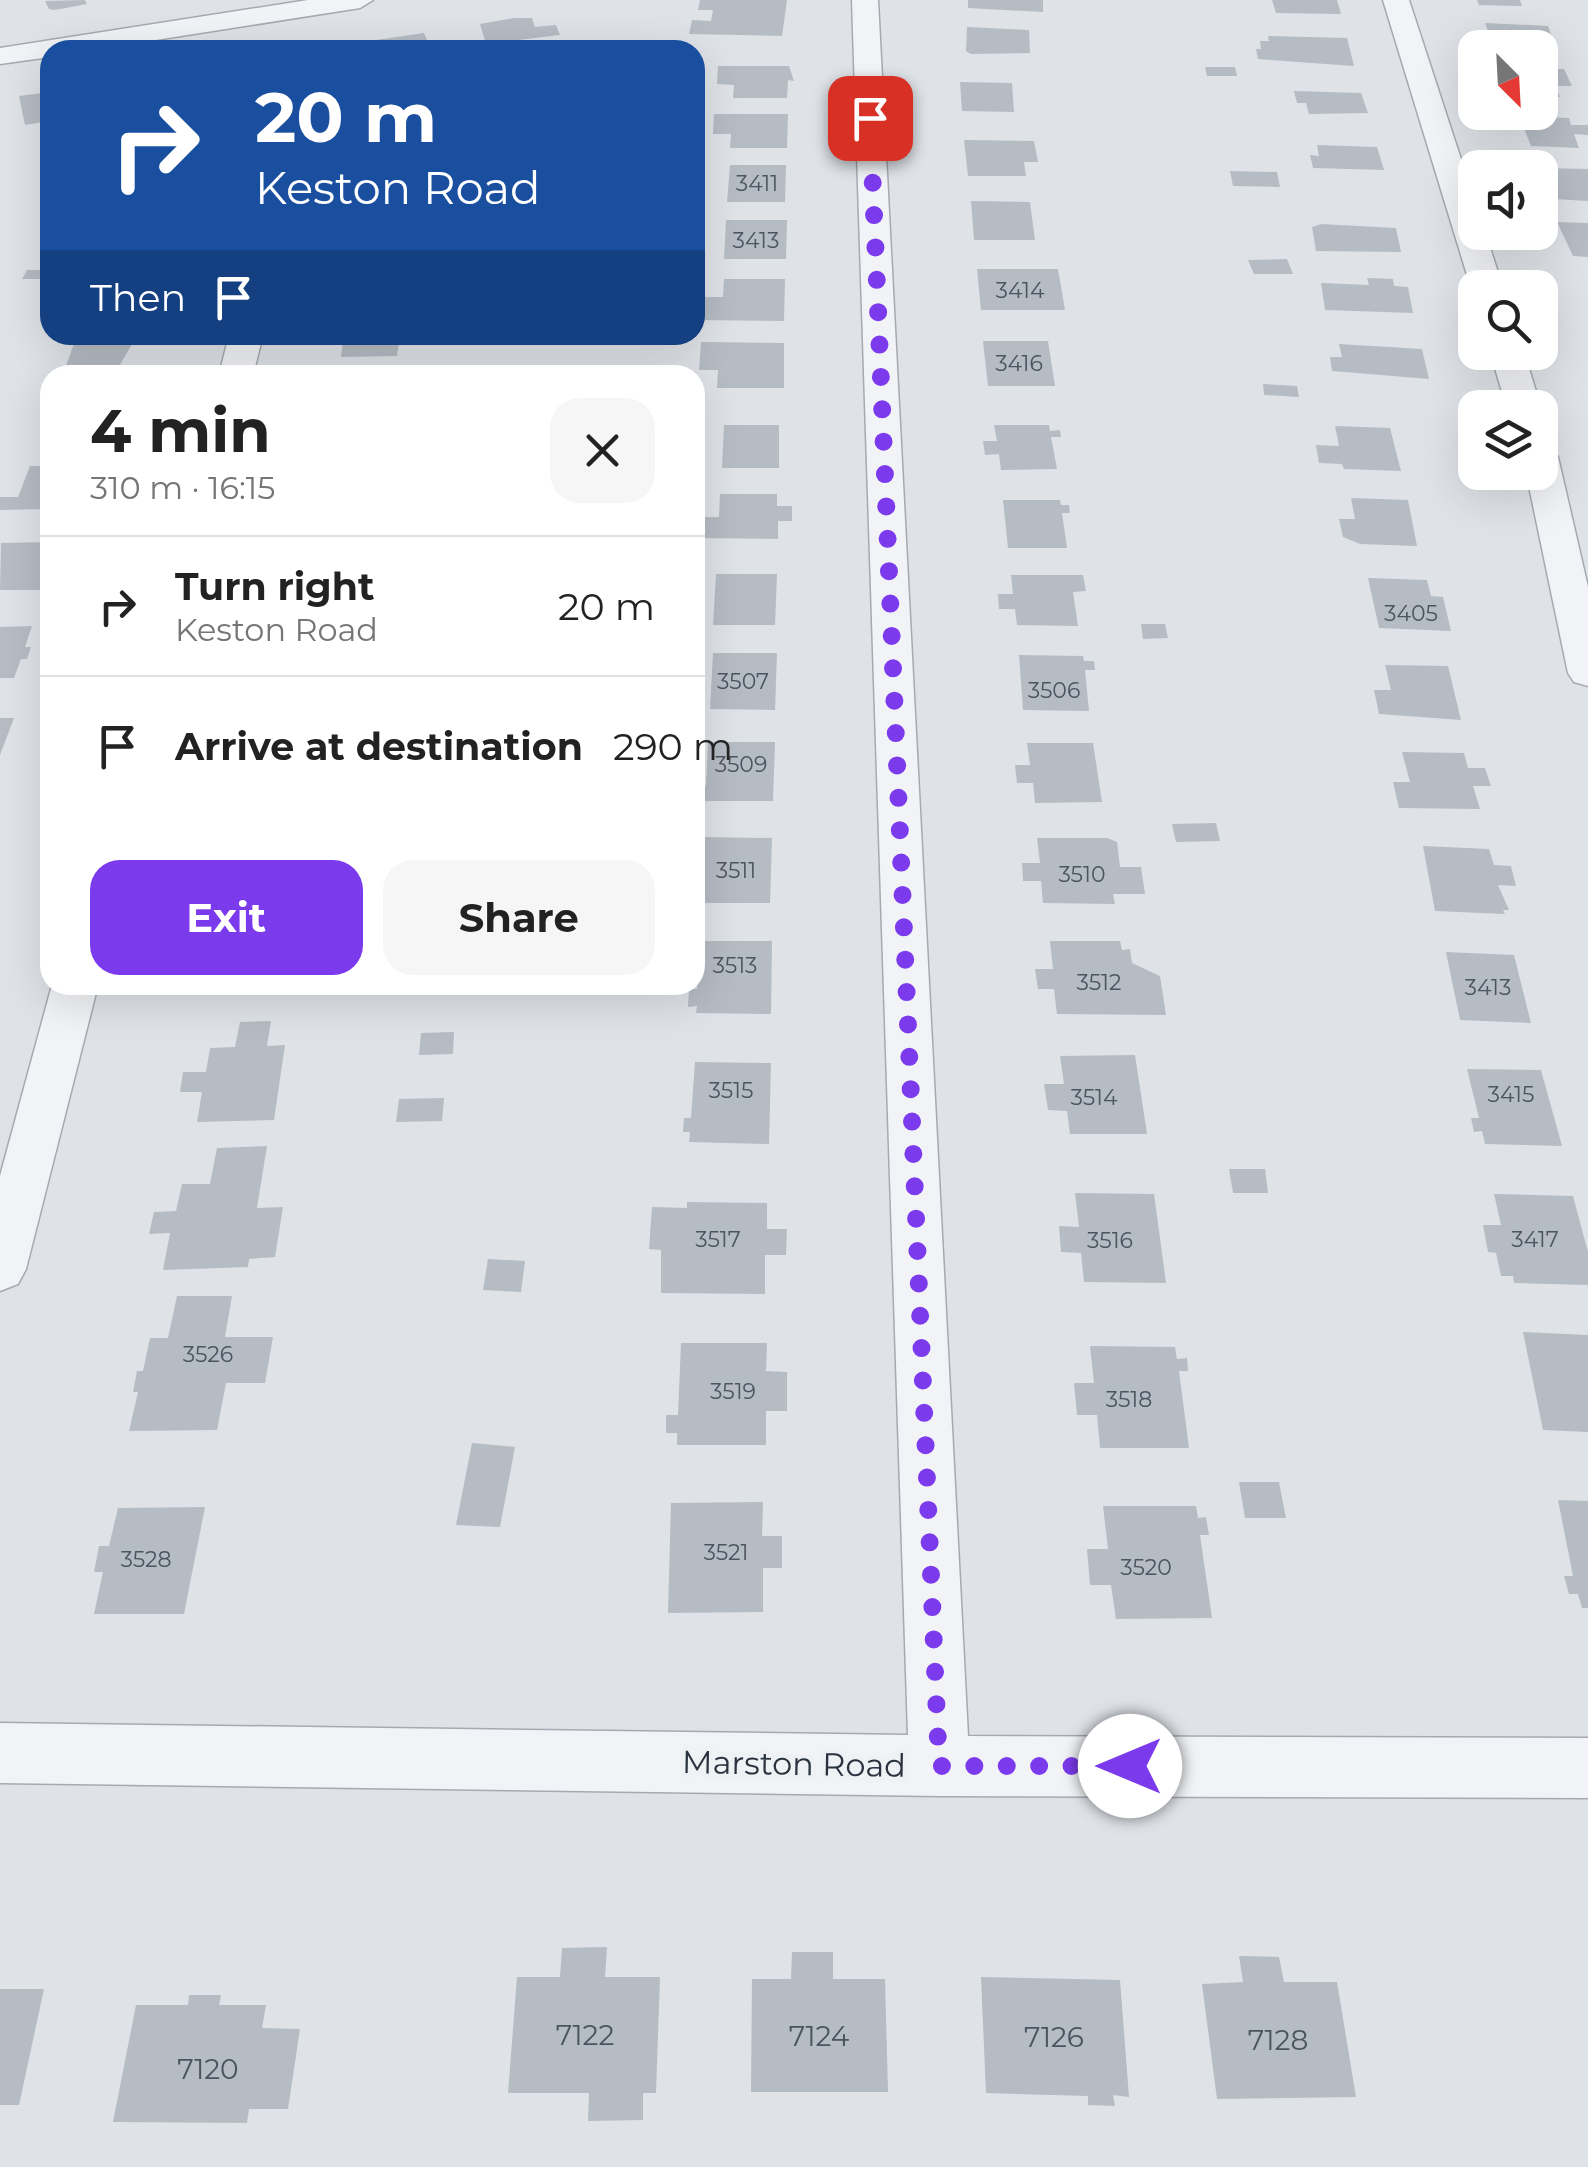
<!DOCTYPE html>
<html lang="en">
<head>
<meta charset="utf-8">
<style>
  body { margin:0; font-family:Montserrat,sans-serif; background:#f6f6f6; color:#222; height:100vh; display:flex; flex-direction:column; font-size:38px; white-space:nowrap }
  * { box-sizing:border-box; margin:0 }
  p { font-size:32px; color:#767676 }
  .icon { flex:none; width:55px; height:55px; fill:none; stroke:currentColor; stroke-width:2; stroke-linecap:round; stroke-linejoin:round }
  .map { position:relative; flex:1; overflow:hidden }
  .panel { position:absolute; left:40px; top:365px; width:665px; height:630px; display:flex; flex-direction:column; background:#fff; border-radius:30px; box-shadow:0 10px 40px #0002 }
  .panel>* { flex:none }
  .hud { position:absolute; left:40px; top:40px; width:665px; height:305px; border-radius:30px; box-shadow:0 10px 40px #0002; background:#1a4fa0; color:#fff; overflow:hidden }
  .needle { width:65px; rotate:156deg }
  .fabs { position:absolute; left:1458px; top:30px; display:grid; gap:20px }
  .fabs a { display:grid; place-items:center; width:100px; height:100px; border-radius:20px; background:#fff; box-shadow:0 10px 40px #0002; font-size:50px }
  .pin { position:absolute; display:grid; place-items:center; width:85px; height:85px; color:#fff; margin:-42px; border-radius:20px; box-shadow:0 5px 15px #0006 }
  .me { position:absolute; width:110px; margin:-55px; rotate:270deg; stroke-linejoin:round; filter:drop-shadow(0 0 8px #0008) }
  .turn { display:flex; align-items:center; gap:35px; height:210px; padding:0 50px; font-size:45px }
  .turn .icon { width:130px; height:130px; stroke-width:2.5 }
  .turn b { display:block; font-size:70px; line-height:85px }
  .then { display:flex; align-items:center; height:95px; padding:0 50px; background:#0003; gap:20px; font-size:38px }
  .round { display:grid; place-items:center; flex:none; width:105px; height:105px; border-radius:30px; background:#f6f6f6 }
  .headline { display:flex; align-items:center; justify-content:space-between; height:170px; padding:0 50px }
  h1 { font-size:60px; font-weight:700; line-height:75px }
  .primary-button { display:flex; gap:20px; margin-top:auto; padding:20px 50px }
  .primary-button a { flex:1; height:115px; border-radius:30px; background:#7c3aed; color:#fff; font-size:40px; font-weight:700; line-height:115px; text-align:center }
  .primary-button a+a { background:#f6f6f6; color:#222 }
  ul { padding:0; list-style:none }
  li { display:flex; align-items:center; gap:30px; height:140px; padding:0 50px; border-top:2px solid #e0e0e0 }
  li div { flex:1 }
  li b { display:block; font-size:38px }
  li em { font-style:normal }
  .map>svg:first-child { display:block }
  .building { fill:#b6bcc4 }
  .lines { fill:none; stroke-linecap:round; stroke-linejoin:round }
  .minor-casing { stroke:#a5aab2; stroke-width:3 }
  .minor { fill:#f1f3f6; fill-rule:evenodd }
  .route { stroke:#7c3aed; stroke-width:18; stroke-dasharray:0 32.4 }
  .labels { text-anchor:middle; stroke-width:10; stroke-linejoin:round; paint-order:stroke }
  .number-label { font-size:22px; fill:#4c5460 }
  .near-number-label { font-size:28px; fill:#4c5460 }
  .near-street-label { font-size:32px; fill:#29323e; stroke:#eef2f5 }
</style>
</head>
<body>
<div class="map">
<svg width="1588" height="2167" viewBox="0 0 1588 2167">
  <rect width="100%" height="100%" fill="#dfe3e8"/>
  <g class="building">
    <polygon points="85,0 87,4 55,10 49,9 45,1"/>
    <polygon points="700,0 787,0 782,36 689,34 692,20 711,21 713,10 698,10"/>
    <polygon points="968,0 1043,0 1043,12 968,8"/>
    <polygon points="1272,0 1337,0 1341,14 1276,13"/>
    <polygon points="1477,0 1520,0 1522,6 1479,5"/>
    <polygon points="514,18 532,18 535,27 556,25 560,35 486,44 480,24"/>
    <polygon points="1485,23 1548,26 1553,39 1536,39 1539,48 1495,48"/>
    <polygon points="967,27 1029,30 1030,53 971,54 966,51"/>
    <polygon points="424,33 431,50 372,50 369,41"/>
    <polygon points="1268,36 1347,38 1354,66 1258,59 1256,49 1261,49 1260,41 1269,41"/>
    <polygon points="718,66 789,66 794,81 788,80 787,98 733,98 734,85 717,84"/>
    <polygon points="1205,67 1235,67 1237,76 1207,76"/>
    <polygon points="1540,69 1564,69 1572,86 1556,86 1560,97 1540,96"/>
    <polygon points="960,82 1012,83 1014,112 962,111"/>
    <polygon points="1294,91 1361,93 1368,113 1309,114 1306,103 1297,103"/>
    <polygon points="50,92 50,121 25,125 19,96"/>
    <polygon points="714,114 788,114 787,148 730,148 731,134 713,134"/>
    <polygon points="1519,116 1569,118 1571,125 1588,125 1588,135 1574,134 1579,148 1531,146"/>
    <polygon points="964,140 1034,141 1038,162 1024,162 1026,176 968,176"/>
    <polygon points="1317,145 1377,147 1384,170 1313,168 1310,155 1319,156"/>
    <polygon points="730,165 786,165 785,202 727,202"/>
    <polygon points="1540,168 1588,169 1588,201 1553,199"/>
    <polygon points="1230,171 1277,172 1280,187 1233,186"/>
    <polygon points="971,201 1030,202 1035,240 974,240"/>
    <polygon points="726,220 787,220 786,259 724,259"/>
    <polygon points="1557,222 1588,223 1588,257 1573,256"/>
    <polygon points="1321,224 1396,228 1401,252 1316,251 1312,227"/>
    <polygon points="1287,259 1293,274 1254,274 1248,260"/>
    <polygon points="977,269 1058,269 1065,310 981,310"/>
    <polygon points="27,270 50,270 50,274 48,279 22,279"/>
    <polygon points="1367,278 1393,279 1394,286 1408,287 1413,313 1325,310 1321,283 1369,285"/>
    <polygon points="724,279 785,279 784,321 695,320 696,297 723,297"/>
    <polygon points="77,335 130,335 127,344 132,344 120,365 66,366"/>
    <polygon points="337,335 400,335 397,356 341,357 343,341 336,341"/>
    <polygon points="983,341 1048,341 1055,386 988,386"/>
    <polygon points="701,342 784,343 784,388 717,388 718,370 699,370"/>
    <polygon points="1339,344 1422,349 1429,379 1332,371 1330,357 1342,357"/>
    <polygon points="1263,384 1297,386 1299,397 1264,395"/>
    <polygon points="724,425 779,425 779,468 722,468"/>
    <polygon points="994,425 1049,425 1050,431 1060,430 1061,437 1051,437 1057,469 1001,470 999,454 985,455 983,441 997,441"/>
    <polygon points="1335,426 1390,428 1401,471 1344,469 1342,464 1319,463 1316,445 1339,446"/>
    <polygon points="30,466 50,466 50,509 0,510 0,497 18,497"/>
    <polygon points="720,494 777,494 777,506 792,506 792,521 778,521 778,539 695,538 695,517 719,517"/>
    <polygon points="1351,498 1408,500 1417,546 1360,544 1343,537 1339,519 1355,519"/>
    <polygon points="1003,500 1060,500 1061,505 1069,505 1070,513 1062,513 1067,548 1008,548"/>
    <polygon points="50,542 46,590 0,590 1,543"/>
    <polygon points="716,574 777,574 775,625 713,625"/>
    <polygon points="1011,575 1083,575 1086,591 1073,592 1078,626 1017,625 1015,609 999,609 998,594 1013,594"/>
    <polygon points="1368,578 1427,580 1431,596 1443,597 1451,631 1379,628"/>
    <polygon points="1141,624 1165,624 1168,638 1143,639"/>
    <polygon points="32,626 25,647 31,647 27,659 21,659 14,678 0,678 0,627"/>
    <polygon points="713,653 777,653 775,710 710,709"/>
    <polygon points="1019,655 1083,656 1084,661 1094,661 1095,670 1085,670 1089,711 1023,710"/>
    <polygon points="1385,665 1448,666 1461,720 1379,714 1374,690 1391,690"/>
    <polygon points="0,718 14,718 0,755"/>
    <polygon points="708,742 775,742 773,801 695,801 695,786 706,786"/>
    <polygon points="1027,743 1093,743 1102,802 1035,803 1033,783 1017,783 1015,765 1030,765"/>
    <polygon points="1402,752 1464,753 1468,768 1485,768 1491,786 1473,786 1480,809 1399,808 1393,782 1410,782"/>
    <polygon points="1216,823 1220,841 1176,842 1172,824"/>
    <polygon points="703,837 772,838 770,903 700,903"/>
    <polygon points="1037,838 1107,838 1117,842 1120,867 1141,867 1145,894 1113,894 1115,904 1043,903 1041,881 1023,881 1022,863 1040,863"/>
    <polygon points="1423,846 1489,849 1494,865 1511,866 1516,886 1498,885 1509,910 1503,910 1505,914 1435,911"/>
    <polygon points="700,941 772,941 771,1014 696,1013 697,1006 688,1007 689,989 697,989"/>
    <polygon points="1050,941 1120,941 1122,950 1130,949 1132,963 1160,976 1166,1015 1057,1014 1054,989 1038,989 1035,969 1053,969"/>
    <polygon points="1446,952 1514,955 1531,1023 1460,1020"/>
    <polygon points="222,985 297,985 296,991 221,993"/>
    <polygon points="271,1021 267,1046 285,1045 274,1120 197,1122 202,1092 180,1092 183,1072 206,1072 210,1048 235,1047 240,1022"/>
    <polygon points="454,1032 453,1054 419,1055 421,1033"/>
    <polygon points="1135,1055 1147,1134 1070,1134 1067,1111 1048,1110 1044,1084 1064,1084 1060,1056"/>
    <polygon points="695,1062 771,1063 769,1144 689,1142 690,1132 683,1132 684,1118 691,1118"/>
    <polygon points="1467,1069 1541,1070 1562,1146 1485,1144 1482,1131 1474,1132 1471,1118 1479,1118"/>
    <polygon points="444,1098 442,1121 396,1122 399,1099"/>
    <polygon points="267,1146 257,1208 283,1207 275,1257 249,1259 248,1267 163,1270 170,1233 149,1234 154,1212 176,1211 182,1184 210,1184 217,1148"/>
    <polygon points="1229,1169 1265,1169 1268,1193 1233,1193"/>
    <polygon points="1075,1193 1154,1194 1166,1283 1084,1282 1081,1253 1061,1252 1059,1226 1079,1227"/>
    <polygon points="1494,1194 1573,1196 1588,1252 1588,1285 1514,1283 1513,1276 1501,1276 1496,1253 1488,1252 1483,1225 1501,1225"/>
    <polygon points="687,1202 767,1203 767,1229 787,1229 786,1255 765,1255 765,1294 661,1293 661,1250 649,1249 652,1207 687,1208"/>
    <polygon points="488,1259 525,1261 521,1292 483,1290"/>
    <polygon points="177,1296 232,1296 225,1337 273,1337 265,1383 226,1383 217,1430 129,1431 138,1392 133,1392 137,1371 143,1371 150,1338 168,1338"/>
    <polygon points="1523,1332 1588,1335 1588,1432 1543,1430"/>
    <polygon points="681,1343 767,1343 766,1371 787,1372 787,1411 766,1411 766,1445 677,1445 677,1433 666,1433 666,1415 678,1415"/>
    <polygon points="1090,1346 1175,1347 1177,1359 1187,1358 1188,1371 1179,1371 1189,1448 1100,1448 1097,1415 1077,1415 1074,1383 1094,1383"/>
    <polygon points="472,1443 515,1447 500,1527 456,1525"/>
    <polygon points="1239,1482 1279,1482 1286,1518 1245,1518"/>
    <polygon points="1558,1500 1588,1501 1588,1608 1582,1608 1578,1594 1569,1594 1564,1576 1573,1576"/>
    <polygon points="763,1502 762,1536 782,1536 782,1568 763,1568 763,1612 668,1613 671,1503"/>
    <polygon points="1103,1506 1196,1506 1198,1518 1206,1517 1209,1535 1200,1535 1212,1618 1116,1619 1111,1585 1090,1585 1087,1549 1108,1549"/>
    <polygon points="205,1507 184,1614 94,1614 103,1572 94,1572 99,1546 109,1546 118,1508"/>
    <polygon points="607,1947 605,1977 660,1977 656,2093 643,2093 643,2120 588,2121 589,2093 508,2093 517,1977 560,1977 562,1948"/>
    <polygon points="792,1952 833,1952 833,1979 885,1979 888,2092 751,2092 752,1979 791,1979"/>
    <polygon points="1239,1956 1279,1957 1284,1982 1337,1982 1356,2097 1217,2099 1202,1984 1243,1982"/>
    <polygon points="981,1977 1120,1980 1129,2097 1113,2095 1115,2106 1088,2105 1088,2096 986,2093"/>
    <polygon points="0,1989 44,1989 19,2105 0,2105"/>
    <polygon points="189,1995 221,1995 219,2005 266,2005 262,2028 300,2029 288,2109 249,2109 247,2123 113,2122 136,2005 188,2005"/>
  </g>
  <g class="lines">
    <defs>
      <g id="minor">
        <polygon points="308,0 373,0 360,8 92,50 50,50 50,57 0,64 0,48"/>
        <polygon points="852,0 878,0 968,1736 1588,1738 1588,1798 939,1796 0,1783 0,1723 908,1735"/>
        <polygon points="1383,0 1409,0 1475,202 1475,232 1485,232 1503,288 1475,288 1475,294 1471,288"/>
        <polygon points="229,335 263,335 253,375 219,375"/>
        <polygon points="1490,352 1524,352 1541,408 1540,410 1507,408"/>
        <polygon points="1540,446 1553,449 1558,457 1588,587 1588,686 1574,682 1568,673 1526,472 1540,472"/>
        <polygon points="52,985 98,985 26,1269 18,1284 0,1291 0,1176"/>
      </g>
    </defs>
    <use href="#minor" class="minor-casing"/>
    <use href="#minor" class="minor"/>
  </g>
  <g class="lines">
    <polyline class="route" points="870,118 939,1766 1130,1766"/>
  </g>
  <g class="labels">
    <g class="number-label">
      <text x="757" y="191">3411</text>
      <text x="756" y="248">3413</text>
      <text x="1020" y="298">3414</text>
      <text x="1019" y="371">3416</text>
      <text x="1411" y="621">3405</text>
      <text x="743" y="689">3507</text>
      <text x="1054" y="698">3506</text>
      <text x="741" y="772">3509</text>
      <text x="736" y="878">3511</text>
      <text x="1082" y="882">3510</text>
      <text x="735" y="973">3513</text>
      <text x="1099" y="990">3512</text>
      <text x="1488" y="995">3413</text>
      <text x="731" y="1098">3515</text>
      <text x="1511" y="1102">3415</text>
      <text x="1094" y="1105">3514</text>
      <text x="718" y="1247">3517</text>
      <text x="1535" y="1247">3417</text>
      <text x="1110" y="1248">3516</text>
      <text x="208" y="1362">3526</text>
      <text x="733" y="1399">3519</text>
      <text x="1129" y="1407">3518</text>
      <text x="726" y="1560">3521</text>
      <text x="146" y="1567">3528</text>
      <text x="1146" y="1575">3520</text>
    </g>
    <g class="near-number-label">
      <text x="585" y="2045">7122</text>
      <text x="819" y="2046">7124</text>
      <text x="1054" y="2047">7126</text>
      <text x="1278" y="2050">7128</text>
      <text x="208" y="2079">7120</text>
    </g>
    <g class="near-street-label">
      <text transform="translate(794 1764) rotate(1)" y="11">Marston Road</text>
    </g>
  </g>
</svg>
<div class="fabs">
<a><svg class="needle" viewBox="-14 -14 28 28"><path d="M0-13l5 13h-10z" fill="#e53935"/><path d="M0 13l5-13h-10z" fill="#767676"/></svg></a>
<a><svg class="icon" aria-label="sound" viewBox="0 0 24 24"><path d="M4 9h4l5-4v14l-5-4H4zM17 9q2 3 0 6"/></svg></a>
<a><svg class="icon" aria-label="search" viewBox="0 0 24 24"><circle cx="10" cy="10" r="6"/><path d="M15 15l6 6"/></svg></a>
<a><svg class="icon" aria-label="layers" viewBox="0 0 24 24"><path d="M12 4l9 5-9 5-9-5zM3 14l9 5 9-5"/></svg></a>
</div>
<div class="pin" style="left:870px;top:118px;background:#d93025"><svg class="icon" aria-label="arrive" viewBox="0 0 24 24"><path d="M6 21V4h12l-3 4 3 4H6"/></svg></div>
<svg class="me" style="left:1130px;top:1766px" viewBox="-20 -20 40 40"><circle r="19" fill="#fff"/><path d="M0-13L10 11 0 6-10 11z" fill="#7c3aed"/></svg>
<div class="hud">
<div class="turn"><svg class="icon" aria-label="right" viewBox="0 0 24 24"><path d="M7 20v-9h11M14 6l5 5-5 5"/></svg><div><b>20 m</b>Keston Road</div></div>
<div class="then">Then<svg class="icon" aria-label="arrive" viewBox="0 0 24 24"><path d="M6 21V4h12l-3 4 3 4H6"/></svg></div>
</div>
<section class="panel">
<div class="headline"><div><h1>4 min</h1><p>310 m · 16:15</p></div><a class="round"><svg class="icon" aria-label="close" viewBox="0 0 24 24"><path d="M6 6l12 12M18 6L6 18"/></svg></a></div>
<ul>
<li><svg class="icon" aria-label="right" viewBox="0 0 24 24"><path d="M7 20v-9h11M14 6l5 5-5 5"/></svg><div><b>Turn right</b><p>Keston Road</p></div><em>20 m</em></li>
<li><svg class="icon" aria-label="arrive" viewBox="0 0 24 24"><path d="M6 21V4h12l-3 4 3 4H6"/></svg><div><b>Arrive at destination</b></div><em>290 m</em></li>
</ul>
<div class="primary-button"><a>Exit</a><a>Share</a></div>
</section>
</div>
</body>
</html>
